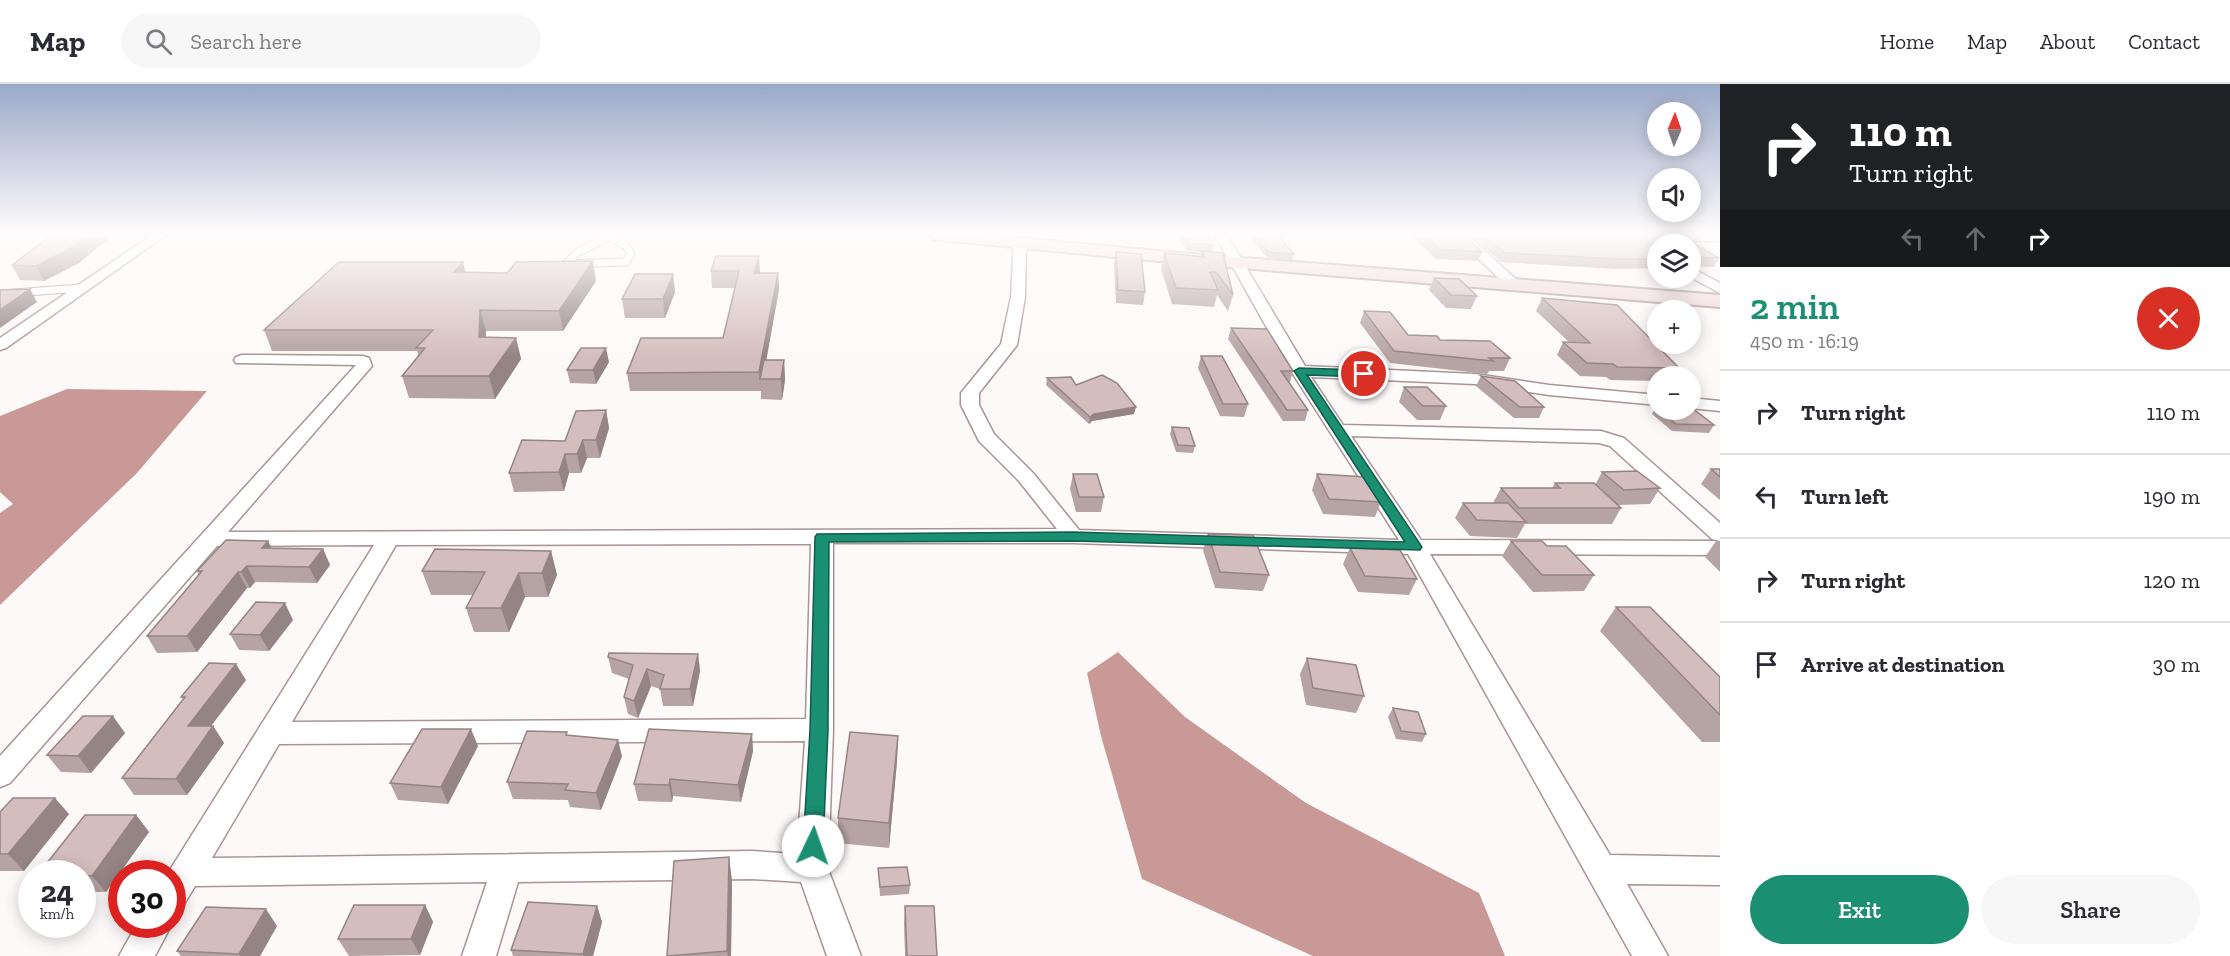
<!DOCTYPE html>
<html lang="en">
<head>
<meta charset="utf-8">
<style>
  body { margin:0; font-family:"Zilla Slab",serif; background:#f7f7f7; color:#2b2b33; height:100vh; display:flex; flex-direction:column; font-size:22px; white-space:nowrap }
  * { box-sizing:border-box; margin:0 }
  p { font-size:20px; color:#7c7c81 }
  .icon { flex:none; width:33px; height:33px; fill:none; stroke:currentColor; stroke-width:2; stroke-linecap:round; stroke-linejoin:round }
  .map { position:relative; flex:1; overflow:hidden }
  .side { display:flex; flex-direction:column; background:#fff; width:510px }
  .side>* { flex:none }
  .top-card { background:#202124; color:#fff; overflow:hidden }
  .needle { width:39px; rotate:2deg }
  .tools { position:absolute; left:1647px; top:18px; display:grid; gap:12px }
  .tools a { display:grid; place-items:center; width:54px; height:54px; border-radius:50%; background:#fff; box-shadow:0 3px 15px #0003; font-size:30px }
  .speed { position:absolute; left:18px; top:776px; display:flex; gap:12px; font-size:30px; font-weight:700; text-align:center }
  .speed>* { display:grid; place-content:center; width:78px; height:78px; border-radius:50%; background:#fff; box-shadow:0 3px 15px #0003; line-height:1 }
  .speed small { font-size:15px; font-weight:400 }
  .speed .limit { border:9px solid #d22; background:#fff; color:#111 }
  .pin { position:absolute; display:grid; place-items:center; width:51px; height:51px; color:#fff; margin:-26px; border:3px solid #fff; border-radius:50%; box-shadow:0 2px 6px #0007 }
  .me { position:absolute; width:66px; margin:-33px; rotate:3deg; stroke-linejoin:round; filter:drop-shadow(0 0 4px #0008) }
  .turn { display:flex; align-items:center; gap:21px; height:126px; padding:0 30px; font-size:27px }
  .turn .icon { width:78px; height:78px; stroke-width:2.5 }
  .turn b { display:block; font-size:42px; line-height:51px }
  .lanes { display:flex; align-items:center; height:57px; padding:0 30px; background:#0003; justify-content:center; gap:30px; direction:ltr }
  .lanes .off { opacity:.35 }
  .round { display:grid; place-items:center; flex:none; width:63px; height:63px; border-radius:32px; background:#f7f7f7 }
  .summary { display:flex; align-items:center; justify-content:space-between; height:102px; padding:0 30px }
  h1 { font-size:36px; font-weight:600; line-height:45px; color:#1a8f71 }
  .button { display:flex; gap:12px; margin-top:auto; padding:12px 30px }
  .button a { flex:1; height:69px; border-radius:36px; background:#1a8f71; color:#fff; font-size:24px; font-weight:600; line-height:69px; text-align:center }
  .button a+a { background:#f7f7f7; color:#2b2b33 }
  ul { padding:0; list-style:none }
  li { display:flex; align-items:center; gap:18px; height:84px; padding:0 30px; border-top:2px solid #e1e1e2 }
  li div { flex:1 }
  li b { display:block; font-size:22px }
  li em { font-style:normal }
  header { display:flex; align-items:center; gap:36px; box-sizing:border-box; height:84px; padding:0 30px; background:#fff; border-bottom:2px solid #e1e1e2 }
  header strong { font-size:28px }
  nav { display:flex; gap:33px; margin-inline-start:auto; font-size:21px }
  .search { width:420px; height:54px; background:#f7f7f7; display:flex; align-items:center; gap:15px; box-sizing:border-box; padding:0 21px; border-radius:33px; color:#7c7c81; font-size:22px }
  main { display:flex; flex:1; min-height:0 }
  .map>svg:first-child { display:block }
  .water { fill:#c99997 }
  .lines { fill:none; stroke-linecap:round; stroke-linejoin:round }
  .service-casing { stroke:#a89493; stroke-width:9 }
  .minor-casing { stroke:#a89493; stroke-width:3 }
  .secondary-casing { stroke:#a89493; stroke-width:4 }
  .service { stroke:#fff; stroke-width:7 }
  .minor { fill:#fff; fill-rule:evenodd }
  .secondary { fill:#efd8d8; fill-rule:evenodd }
  .wall { fill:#b6a3a3 }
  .shaded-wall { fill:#948584 }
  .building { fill:#d4bebd; stroke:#948584; stroke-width:1.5 }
  .route { fill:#1a8f71; stroke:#115d49; stroke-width:1.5 }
</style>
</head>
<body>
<header>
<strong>Map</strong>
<div class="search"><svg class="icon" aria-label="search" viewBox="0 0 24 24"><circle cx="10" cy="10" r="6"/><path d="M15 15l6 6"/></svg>Search here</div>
<nav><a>Home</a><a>Map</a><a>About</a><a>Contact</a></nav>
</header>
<main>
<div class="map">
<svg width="1720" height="872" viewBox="0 0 1720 872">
  <rect width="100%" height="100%" fill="#fef9f9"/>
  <g class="water">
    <polygon points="67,305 207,307 137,389 0,521 0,429 13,420 0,408 0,332"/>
    <polygon points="1118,568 1185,633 1306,719 1479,809 1505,872 1313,872 1142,795 1101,652 1087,589"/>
  </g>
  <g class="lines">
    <defs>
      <g id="service">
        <polygon points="609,153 625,161 631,169 626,178 566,180 578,168"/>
        <polyline points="0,210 81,204"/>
      </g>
      <g id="minor">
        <polygon points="152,151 166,151 6,264 0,266 0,254"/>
        <path d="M1215 151H1227L1305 282 1475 290 1549 301 1658 311V321L1549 311 1475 300 1311 293 1343 341 1601 347 1624 354 1720 439V457L1712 455 1610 362 1599 359 1351 352 1421 456 1720 457V471L1430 470 1610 771 1720 773V801L1627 800 1668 872H1632L1408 470 1073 459H833V646L828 785 861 872H827L801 798 752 795 518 798 496 872H462L487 798 195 802 183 822 172 827V789H168L374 461 217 462 10 699 0 703V672L356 281 236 279 234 276 236 273 242 271 363 272 369 274 372 282 228 448 1057 445 1019 397 979 357 961 321V309L1001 260 1011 213 1014 157 1020 153 1026 157 1025 213 1017 261 979 309V321L994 350 1033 389 1079 446 1399 456 1291 287ZM811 460 806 635 292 638 396 461ZM805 657 797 770 752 767 212 774 279 660Z"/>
        <polygon points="1454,151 1467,151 1518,197 1520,200 1518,203 1508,203"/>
        <polygon points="1607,151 1720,151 1720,157 1613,155"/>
        <polygon points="1690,183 1720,199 1720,209 1690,193"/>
        <polygon points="1690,314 1720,317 1720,327 1690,324"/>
        <polygon points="137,840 172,840 155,872 119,872"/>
      </g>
      <polygon id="secondary" points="930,151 991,151 1179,169 1720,211 1720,223 1179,179 939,156 933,155"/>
    </defs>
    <use href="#service" class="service-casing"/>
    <use href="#minor" class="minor-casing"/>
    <use href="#secondary" class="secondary-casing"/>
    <use href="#service" class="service"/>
    <use href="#minor" class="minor"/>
    <use href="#secondary" class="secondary"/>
  </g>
  <g class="wall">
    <polygon points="1056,151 1098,151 1058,153"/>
    <polygon points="1176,151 1206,151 1214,161 1212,168 1233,211 1228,227 1217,211 1214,223 1172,220 1161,185 1164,169 1200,172 1201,168 1187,167"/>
    <polygon points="1249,151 1278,151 1294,170 1292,176 1267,174"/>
    <polygon points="1410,151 1464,151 1482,168 1478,177 1436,175"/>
    <polygon points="1469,151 1679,151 1719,174 1714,183 1690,182 1690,160 1658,160 1658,184 1615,185 1501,178"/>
    <polygon points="1116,168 1145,208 1143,221 1116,219 1114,180"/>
    <polygon points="716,172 760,189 778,189 779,205 766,276 784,276 785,296 782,316 761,315 761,306 761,307 630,307 627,289 723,254 735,204 712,204 711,187"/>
    <polygon points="79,179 44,197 20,196 12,181"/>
    <polygon points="466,188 596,197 563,247 486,247 485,253 516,254 521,275 495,315 409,314 402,292 419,272 417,267 272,267 264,246"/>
    <polygon points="673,190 675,208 665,234 625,234 622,215"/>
    <polygon points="1434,194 1477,212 1471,225 1446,224 1429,206"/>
    <polygon points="1542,214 1679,284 1674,292 1658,292 1658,297 1610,296 1606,293 1580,292 1557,271 1563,258 1570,259 1536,227"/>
    <polygon points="1364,227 1408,251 1440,256 1510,274 1504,287 1489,287 1487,290 1390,279 1360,239"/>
    <polygon points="1231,244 1293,287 1290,298 1288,298 1308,326 1305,337 1283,337 1228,255"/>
    <polygon points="1201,272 1248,320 1244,333 1220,332 1198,284"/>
    <polygon points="609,278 596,300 570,299 567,286"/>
    <polygon points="1481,292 1544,323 1539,334 1514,334 1476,302"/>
    <polygon points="1047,294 1076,301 1134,330 1092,337 1089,340 1046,301"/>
    <polygon points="1404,303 1446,322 1440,336 1417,336 1399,318"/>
    <polygon points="1656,323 1658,323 1658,326 1690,326 1714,341 1709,349 1672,347 1652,330"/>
    <polygon points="606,326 609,344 600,374 587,374 581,389 569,389 564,407 514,408 509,389 565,357"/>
    <polygon points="1172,343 1195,362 1193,369 1176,368 1170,350"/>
    <polygon points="1711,385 1720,385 1720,416 1701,400"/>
    <polygon points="1602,388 1660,404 1650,420 1618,421 1621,424 1612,440 1525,440 1517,454 1470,452 1455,434 1463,419 1493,419 1501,404 1552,404 1555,399 1595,401"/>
    <polygon points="1073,390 1104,413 1101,428 1076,428 1070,405"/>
    <polygon points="1317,390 1381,418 1375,433 1323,430 1312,406"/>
    <polygon points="1208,450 1269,491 1263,507 1215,504 1203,466"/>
    <polygon points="1511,457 1547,462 1594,491 1584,507 1533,508 1502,472"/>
    <polygon points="1716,457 1720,457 1720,488 1705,473"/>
    <polygon points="272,464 323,465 330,481 317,499 255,498 250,504 247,504 197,568 157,569 147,552 199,491 197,487"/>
    <polygon points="1350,464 1417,495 1409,511 1358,508 1343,480"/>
    <polygon points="551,467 557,491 548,513 525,513 509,548 474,548 466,524 473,511 431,511 422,487"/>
    <polygon points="1616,523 1720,593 1720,658 1702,658 1600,547"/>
    <polygon points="293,536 269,567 239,566 230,550"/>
    <polygon points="698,570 700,587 693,622 663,622 660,605 651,602 638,634 628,630 624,613 629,595 612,589 608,573"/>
    <polygon points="1307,574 1364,612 1356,629 1306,621 1300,590"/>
    <polygon points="246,596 211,642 213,642 224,659 187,711 134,711 122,694 183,615 181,613"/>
    <polygon points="1393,624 1426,650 1422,658 1396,655 1388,633"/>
    <polygon points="125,649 91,689 61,688 47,671"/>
    <polygon points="752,650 753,667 741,718 673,712 672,718 638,717 634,700"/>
    <polygon points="568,651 622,672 601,726 570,723 568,716 513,715 507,698"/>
    <polygon points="898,652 897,677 889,764 838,759 838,734"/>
    <polygon points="478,662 448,720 398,716 390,699"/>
    <polygon points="0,728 69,730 24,787 0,787"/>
    <polygon points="136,731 149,748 106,808 82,808 82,789"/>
    <polygon points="729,773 732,798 731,872 667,872"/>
    <polygon points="878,784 910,801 909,810 880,812"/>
    <polygon points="425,821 433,838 420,871 349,872 338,855"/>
    <polygon points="597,822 602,838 593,872 513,872 511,866"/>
    <polygon points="905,822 937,872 905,872 904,839"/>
    <polygon points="277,842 260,872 181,872 177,867"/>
  </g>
  <g class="shaded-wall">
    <polygon points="88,151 113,151 79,179 44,197 36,182"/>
    <polygon points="759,172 760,188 756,205 754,189"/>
    <polygon points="593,177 596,197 563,247 559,227"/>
    <polygon points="463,178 468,198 454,188"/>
    <polygon points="778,189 779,205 763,295 760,295 761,307 759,288"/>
    <polygon points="673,190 675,208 665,234 663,215"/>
    <polygon points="30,205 37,218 0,244 0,226"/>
    <polygon points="480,226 486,247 485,274 479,253"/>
    <polygon points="516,254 521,275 495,315 489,292"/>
    <polygon points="606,264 609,278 596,300 593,286"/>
    <polygon points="784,276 785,296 782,316 781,295"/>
    <polygon points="1136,323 1134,330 1092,337 1089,340 1090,333 1094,330"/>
    <polygon points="606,326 609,344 600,374 596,356"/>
    <polygon points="583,356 587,374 581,389 577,370"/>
    <polygon points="565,370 569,389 564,407 559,388"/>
    <polygon points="268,457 276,472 262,464"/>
    <polygon points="323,465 330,481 317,499 309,483"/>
    <polygon points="551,467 557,491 548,513 542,489"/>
    <polygon points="247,482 255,498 250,504 241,488"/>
    <polygon points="238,488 247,504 197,568 187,552"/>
    <polygon points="519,489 525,513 509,548 501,524"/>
    <polygon points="285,519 293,536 269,567 260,551"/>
    <polygon points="698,570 700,587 693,622 690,605"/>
    <polygon points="236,580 246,596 198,659 188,642"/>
    <polygon points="647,585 651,602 638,634 634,617"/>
    <polygon points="113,632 125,649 91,689 78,672"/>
    <polygon points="213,642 224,659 187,711 176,695"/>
    <polygon points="471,645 478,662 448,720 441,703"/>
    <polygon points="752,650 753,667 741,718 738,701"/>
    <polygon points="898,652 897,677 889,764 889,739"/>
    <polygon points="618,656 622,672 601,726 596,709"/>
    <polygon points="670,695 673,712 672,718 669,701"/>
    <polygon points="55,714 69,730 24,787 8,770"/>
    <polygon points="136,731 149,748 106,808 92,792"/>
    <polygon points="729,773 732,798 731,872 728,872 727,867"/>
    <polygon points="425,821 433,838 420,871 411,855"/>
    <polygon points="597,822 602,838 593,872 583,872 583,870"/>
    <polygon points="266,825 277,842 260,872 240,872 239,870"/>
  </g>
  <g class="building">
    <polygon points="52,151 88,151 71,164 36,182 12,181"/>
    <polygon points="1183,151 1206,151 1214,161 1189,159"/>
    <polygon points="1255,151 1278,151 1294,170 1268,168"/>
    <polygon points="1423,151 1464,151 1482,168 1440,165"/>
    <polygon points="1483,151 1679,151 1719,174 1690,173 1690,160 1658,160 1658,175 1620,175 1505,169"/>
    <polygon points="1201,167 1223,169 1233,211 1216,188 1210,188 1218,206 1176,204 1164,169 1205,173"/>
    <polygon points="1116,168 1141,170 1145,208 1118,206"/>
    <polygon points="716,172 759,172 754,189 778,189 759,288 627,289 641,254 723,254 739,187 711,187"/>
    <polygon points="593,177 559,227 480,226 479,253 516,254 489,292 402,292 425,264 416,264 433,246 264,246 339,178 463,178 454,188 507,189 516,178"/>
    <polygon points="635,190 673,190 663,215 622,215"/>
    <polygon points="1434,194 1459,195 1477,212 1451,211"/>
    <polygon points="30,205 0,226 0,206"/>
    <polygon points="1542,214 1617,221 1679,284 1617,283 1613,280 1587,279 1563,258 1590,259"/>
    <polygon points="1364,227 1390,228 1408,251 1437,252 1440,256 1490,257 1510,274 1489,274 1493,277 1394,267"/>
    <polygon points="1231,244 1267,245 1293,287 1281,287 1308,326 1287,326"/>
    <polygon points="581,264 606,264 593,286 567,286"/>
    <polygon points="1201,272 1222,272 1248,320 1223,320"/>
    <polygon points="764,276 784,276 781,295 760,295"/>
    <polygon points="1102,291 1117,299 1136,323 1094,330 1090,333 1047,294 1071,293 1076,301"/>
    <polygon points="1481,292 1515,297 1544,323 1520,323"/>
    <polygon points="1404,303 1427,303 1446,322 1423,322"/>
    <polygon points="1690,325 1693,325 1714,341 1676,340 1659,326 1690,326"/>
    <polygon points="606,326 596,356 583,356 577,370 565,370 559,388 509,389 522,356 565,357 576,327"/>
    <polygon points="1172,343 1189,344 1195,362 1178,361"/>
    <polygon points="1711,385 1720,385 1720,393"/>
    <polygon points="1637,387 1660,404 1624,406 1602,388"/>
    <polygon points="1073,390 1097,390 1104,413 1079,413"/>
    <polygon points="1317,390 1367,393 1381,418 1329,415"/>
    <polygon points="1555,399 1594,399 1621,424 1519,424 1501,404 1560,404"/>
    <polygon points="1463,419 1508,419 1526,438 1477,436"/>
    <polygon points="1208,450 1253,451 1269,491 1220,488"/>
    <polygon points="226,456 268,457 262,464 323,465 309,483 247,482 241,488 238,488 187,552 147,552 202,487 197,487"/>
    <polygon points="1511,457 1542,457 1547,462 1566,462 1594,491 1542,491"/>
    <polygon points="1350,464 1400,466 1417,495 1365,492"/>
    <polygon points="435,465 551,467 542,489 519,489 501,524 466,524 485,488 422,487"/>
    <polygon points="256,518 285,519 260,551 230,550"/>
    <polygon points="1616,523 1650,523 1720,593 1720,631"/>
    <polygon points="609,569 698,570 690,605 660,605 664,591 647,585 634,617 624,613 633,581 608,573"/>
    <polygon points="1307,574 1356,581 1364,612 1313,604"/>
    <polygon points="209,579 236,580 188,642 213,642 176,695 122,694 185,613 181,613"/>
    <polygon points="1393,624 1418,628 1426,650 1401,647"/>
    <polygon points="83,632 113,632 78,672 47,671"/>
    <polygon points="422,645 471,645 441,703 390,699"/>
    <polygon points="649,645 752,650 738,701 670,695 669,701 634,700"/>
    <polygon points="527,647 567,648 566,651 618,656 596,709 565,706 568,700 507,698"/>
    <polygon points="850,648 898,652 889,739 838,734"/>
    <polygon points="13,714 55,714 8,770 0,770 0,728"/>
    <polygon points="85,731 136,731 92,792 82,792 82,789 39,789"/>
    <polygon points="729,773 727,867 667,872 674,777"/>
    <polygon points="907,783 910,801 880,803 878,784"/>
    <polygon points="528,818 597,822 583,870 511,866"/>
    <polygon points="354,821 425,821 411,855 338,855"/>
    <polygon points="905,822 934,822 937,872 907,872"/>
    <polygon points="206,823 266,825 239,870 177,867"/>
  </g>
  <linearGradient id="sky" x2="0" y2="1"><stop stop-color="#9ba9c8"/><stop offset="0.55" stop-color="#fffcfc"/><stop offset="1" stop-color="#fffcfc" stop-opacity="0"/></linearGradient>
  <rect width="1720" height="273" fill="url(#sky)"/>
  <polygon class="route" points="1299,284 1364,286 1369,290 1364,293 1307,291 1422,463 1420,466 1073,457 829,458 828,646 823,762 820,768 813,770 806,768 803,762 810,646 815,453 817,450 1073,448 1405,458 1294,287"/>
</svg>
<div class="tools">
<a><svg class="needle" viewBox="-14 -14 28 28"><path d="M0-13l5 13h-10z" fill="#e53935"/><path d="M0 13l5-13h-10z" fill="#7c7c81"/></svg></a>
<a><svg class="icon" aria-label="sound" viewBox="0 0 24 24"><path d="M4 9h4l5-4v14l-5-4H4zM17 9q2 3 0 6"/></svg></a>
<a><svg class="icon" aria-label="layers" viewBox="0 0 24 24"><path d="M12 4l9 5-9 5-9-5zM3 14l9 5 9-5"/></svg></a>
<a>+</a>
<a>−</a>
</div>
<div class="speed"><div>24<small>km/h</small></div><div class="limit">30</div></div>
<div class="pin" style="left:1364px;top:290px;background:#d93025"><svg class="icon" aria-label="arrive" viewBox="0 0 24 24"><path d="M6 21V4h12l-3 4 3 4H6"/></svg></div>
<svg class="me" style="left:813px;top:762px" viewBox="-20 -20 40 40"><circle r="19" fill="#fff"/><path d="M0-13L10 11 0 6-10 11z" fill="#1a8f71"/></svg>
</div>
<section class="side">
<div class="top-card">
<div class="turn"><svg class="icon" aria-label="right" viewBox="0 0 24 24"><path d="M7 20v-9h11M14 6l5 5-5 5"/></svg><div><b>110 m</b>Turn right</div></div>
<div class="lanes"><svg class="icon off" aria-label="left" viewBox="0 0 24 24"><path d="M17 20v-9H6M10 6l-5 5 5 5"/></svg><svg class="icon off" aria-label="ahead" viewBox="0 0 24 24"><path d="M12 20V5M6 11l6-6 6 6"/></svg><svg class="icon" aria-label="right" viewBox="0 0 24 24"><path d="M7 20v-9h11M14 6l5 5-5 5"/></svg></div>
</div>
<div class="summary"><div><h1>2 min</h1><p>450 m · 16:19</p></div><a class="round" style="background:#d93025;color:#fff"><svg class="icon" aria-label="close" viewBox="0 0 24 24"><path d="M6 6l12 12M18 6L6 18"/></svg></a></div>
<ul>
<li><svg class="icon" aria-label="right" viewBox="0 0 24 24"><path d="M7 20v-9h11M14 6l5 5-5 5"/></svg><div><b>Turn right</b></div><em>110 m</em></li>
<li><svg class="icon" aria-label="left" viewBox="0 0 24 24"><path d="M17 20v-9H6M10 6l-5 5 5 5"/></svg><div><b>Turn left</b></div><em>190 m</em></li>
<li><svg class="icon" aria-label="right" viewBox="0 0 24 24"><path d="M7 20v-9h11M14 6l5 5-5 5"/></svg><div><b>Turn right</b></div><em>120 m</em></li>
<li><svg class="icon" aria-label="arrive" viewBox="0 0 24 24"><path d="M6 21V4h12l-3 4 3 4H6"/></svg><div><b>Arrive at destination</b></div><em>30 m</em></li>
</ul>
<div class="button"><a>Exit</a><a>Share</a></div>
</section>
</main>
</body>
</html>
